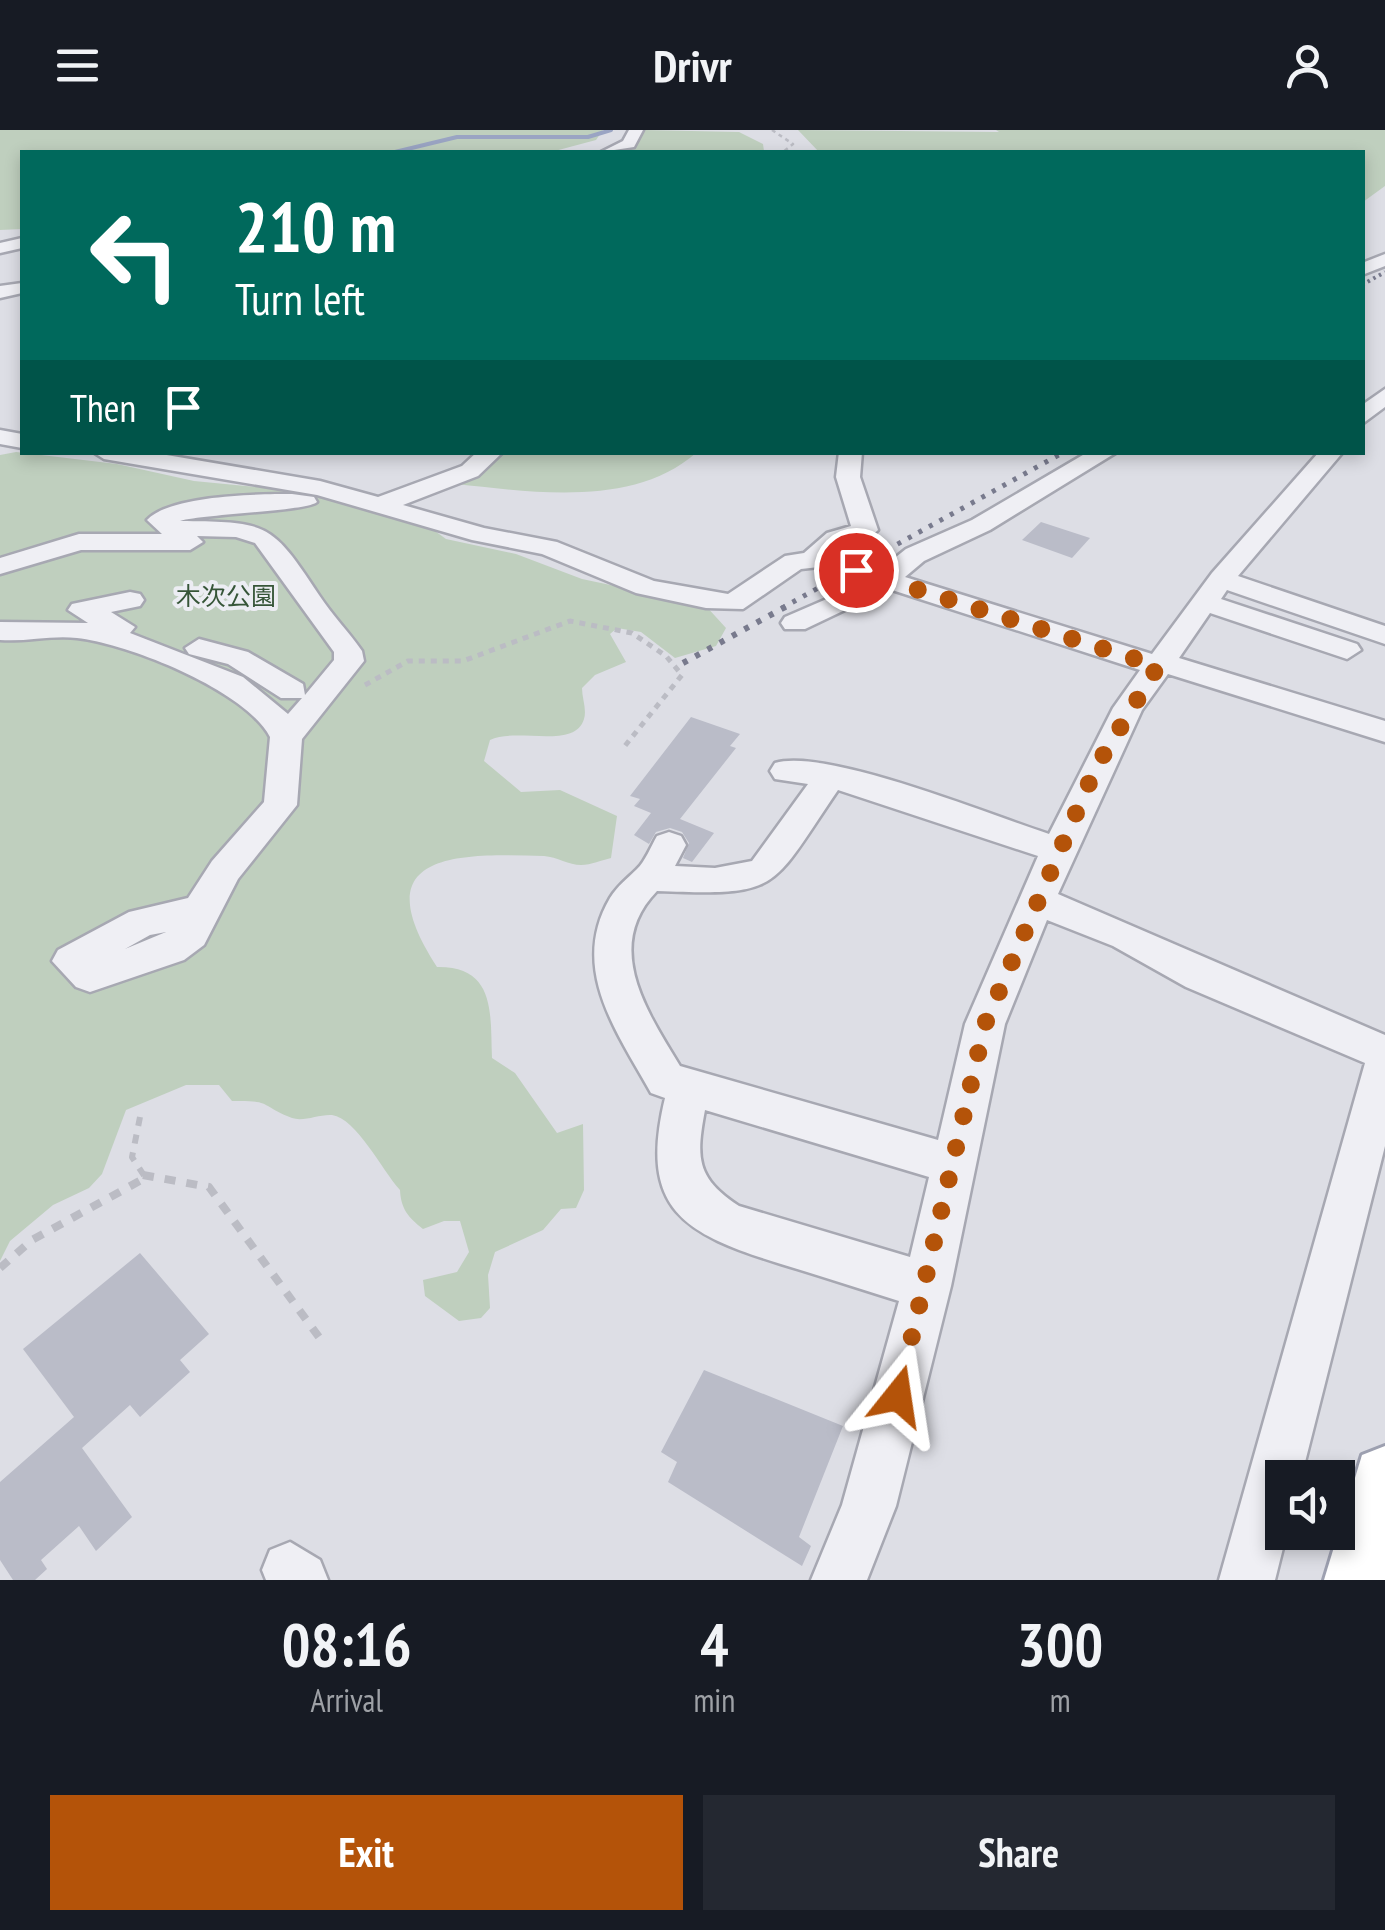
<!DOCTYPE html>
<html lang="en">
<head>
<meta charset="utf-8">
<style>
  body { margin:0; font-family:"PT Sans Narrow","Noto Sans JP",sans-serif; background:#242831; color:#f1f3f6; height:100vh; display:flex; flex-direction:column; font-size:38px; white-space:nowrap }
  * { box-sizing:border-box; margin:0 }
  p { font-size:32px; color:#9ea1a6 }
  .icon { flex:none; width:55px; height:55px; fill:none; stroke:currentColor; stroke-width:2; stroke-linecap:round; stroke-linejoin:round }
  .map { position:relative; height:1450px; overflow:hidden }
  .panel { display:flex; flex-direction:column; background:#171b24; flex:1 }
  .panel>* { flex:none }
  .hud { position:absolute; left:20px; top:20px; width:1345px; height:305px; border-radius:0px; box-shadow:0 5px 15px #0003; background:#00695c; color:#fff; overflow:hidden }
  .buttons { position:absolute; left:1265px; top:1330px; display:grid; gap:20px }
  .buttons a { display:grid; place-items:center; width:90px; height:90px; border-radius:0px; background:#171b24; box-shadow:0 5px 15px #0003; font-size:50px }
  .pin { position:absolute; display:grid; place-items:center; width:85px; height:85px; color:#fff; margin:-42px; border:5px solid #fff; border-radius:50%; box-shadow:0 2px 10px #0007 }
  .me { position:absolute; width:110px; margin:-55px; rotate:15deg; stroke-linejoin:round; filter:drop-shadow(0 0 8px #0008) }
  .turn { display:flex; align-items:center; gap:35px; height:210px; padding:0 50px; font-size:45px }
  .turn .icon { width:130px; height:130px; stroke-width:2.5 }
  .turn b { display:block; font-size:70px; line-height:85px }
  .then { display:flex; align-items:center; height:95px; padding:0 50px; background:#0003; gap:20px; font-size:38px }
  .eta { display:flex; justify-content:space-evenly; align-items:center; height:170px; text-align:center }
  .eta b { font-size:60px; font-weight:700; line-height:70px }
  .primary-button { display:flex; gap:20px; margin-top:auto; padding:20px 50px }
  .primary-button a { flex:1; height:115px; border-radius:0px; background:#b45309; color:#fff; font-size:40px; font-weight:700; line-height:115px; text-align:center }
  .primary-button a+a { background:#242831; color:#f1f3f6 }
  header { display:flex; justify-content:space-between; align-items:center; height:130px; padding:0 50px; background:#171b24; font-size:45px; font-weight:700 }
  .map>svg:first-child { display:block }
  .green { fill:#bfcfbe }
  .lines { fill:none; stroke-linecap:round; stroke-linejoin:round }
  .stream { stroke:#9aa4c3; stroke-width:4 }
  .building { fill:#babcc8 }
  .minor-casing { stroke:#a7a8b2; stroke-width:5 }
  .major-casing { stroke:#9da0b0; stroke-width:6 }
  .path-far3 { stroke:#bbbcc4; stroke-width:2.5; stroke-dasharray:4 4; stroke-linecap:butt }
  .path-far2 { stroke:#bbbcc4; stroke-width:5; stroke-dasharray:6 6; stroke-linecap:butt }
  .path-far1 { stroke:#bbbcc4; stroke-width:6; stroke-dasharray:9 9; stroke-linecap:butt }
  .path { stroke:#bbbcc4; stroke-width:8; stroke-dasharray:11 11; stroke-linecap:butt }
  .minor { fill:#efeff4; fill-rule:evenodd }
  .major { fill:#fff; fill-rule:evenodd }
  .rail-far2 { stroke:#787a8d; stroke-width:4; stroke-dasharray:2.5 4; stroke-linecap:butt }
  .rail-far1 { stroke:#787a8d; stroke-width:5; stroke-dasharray:4 8; stroke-linecap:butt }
  .rail { stroke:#787a8d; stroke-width:6; stroke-dasharray:5 9; stroke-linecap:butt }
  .route { stroke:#b45309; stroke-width:18; stroke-dasharray:0 32.4 }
  .labels { text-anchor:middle; stroke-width:8; stroke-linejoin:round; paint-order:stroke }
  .far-park-label { font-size:25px; fill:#365538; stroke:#ecedf3 }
</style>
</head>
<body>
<header><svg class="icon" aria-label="menu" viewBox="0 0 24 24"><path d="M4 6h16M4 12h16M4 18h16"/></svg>Drivr<svg class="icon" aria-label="person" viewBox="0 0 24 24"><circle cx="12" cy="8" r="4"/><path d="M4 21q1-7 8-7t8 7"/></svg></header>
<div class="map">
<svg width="1385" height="1450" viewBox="0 0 1385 1450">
  <rect width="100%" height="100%" fill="#dddee5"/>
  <g class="green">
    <polygon points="0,0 603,0 596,10 551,22 22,22 22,99 0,100"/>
    <polygon points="643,0 739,2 763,14 764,21 618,22 634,14"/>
    <polygon points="798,0 999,2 996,0 1385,0 1385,56 1363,72 1362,22 819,22"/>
    <path d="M16 322 117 334 194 351 319 363 424 393 446 409 516 424 582 449 705 475 726 498 716 516 675 528 641 502 617 498 610 504 626 532 595 545 582 558C582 568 587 580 584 589 575 620 516 597 490 610L484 631 521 662 560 660 617 686 611 728C602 730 591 735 581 735 569 735 557 727 544 726 456 723 362 722 437 837 497 836 490 886 492 928L515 943 557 1003 583 994 584 1060 576 1078 561 1079 543 1100 495 1122 488 1145 490 1178 481 1188 459 1191 425 1166 423 1150 457 1142 469 1122 460 1091H444L423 1099C408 1087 401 1079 400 1060 381 1039 357 989 332 985 319 984 304 992 292 988 260 976 273 970 232 971L219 955H186L126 980 102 1044 89 1058 53 1075 10 1111 0 1131V325Z"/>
    <path d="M483 323H696C633 378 532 362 456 354L469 328Z"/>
  </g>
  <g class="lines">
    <polyline class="stream" points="395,22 457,7 588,7 611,0"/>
  </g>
  <g class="building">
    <polygon points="1041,392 1090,408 1072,428 1022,410"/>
    <polygon points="691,587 740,604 730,616 736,618 680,689 714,703 692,732 683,728 689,713 682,702 670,698 656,702 649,714 634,705 651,683 634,676 640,669 630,666"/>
    <polygon points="140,1123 209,1204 180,1230 190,1242 140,1287 130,1275 82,1318 132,1387 96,1421 79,1396 41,1430 47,1439 35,1450 13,1450 0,1430 0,1352 74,1287 23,1219"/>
    <polygon points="704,1240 843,1296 799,1407 811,1416 802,1436 668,1352 677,1332 661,1322"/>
  </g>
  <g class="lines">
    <defs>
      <g id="minor">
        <polygon points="629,0 643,0 634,17 601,22 623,11"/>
        <polygon points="22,108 22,118 0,123 0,113"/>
        <polygon points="1385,124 1385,136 1362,145 1362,133"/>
        <polygon points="22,153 22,163 0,168 0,156"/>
        <polygon points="1385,259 1385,277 1362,294 1362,275"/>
        <polygon points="0,300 22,304 22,318 0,314"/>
        <path d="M93 322H149L320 351 378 367 462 336 477 322H503L478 346 403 375 484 398 557 412 654 451 728 464 785 426 804 423 827 403 851 396 836 347 839 322H862L860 347 878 400C867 412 846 412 833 424L881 439 906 419 972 390 1088 322H1117L990 400 924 431 905 447 1152 524 1212 443 1319 322H1343L1238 446 1385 496V514L1227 460 1221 469 1357 514 1361 520 1347 529 1210 483 1179 528 1385 591V612L1168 544 1142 580 1058 764 1385 905V1016L1301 1348H1282V1402H1287L1275 1450H1219L1365 933 1186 857 1113 816 1047 790 1005 894 951 1156 896 1376 867 1450H811L842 1375 899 1171C860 1159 821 1146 781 1134 684 1104 638 1080 665 968L651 963C617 902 569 838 610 768 618 755 627 749 637 739 645 732 651 716 657 706L669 702 681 706 686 715 675 736 715 738 752 731 808 654 775 649 770 641 775 633C827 618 990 685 1049 704L1113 578 1140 540 889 459 805 499H785L781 493 785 487 866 452 819 437 801 439 743 479 706 478 636 463 542 424 472 410 317 365 104 329ZM838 660 1038 726 965 894 938 1010 680 936C648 883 602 817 657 761 782 766 769 761 838 660ZM705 980 929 1047 910 1127 739 1076C696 1048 696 1028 705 980Z"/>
        <path d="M292 364 314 367 317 372C308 381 205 384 180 391 268 392 271 392 319 465 332 485 349 502 362 521L364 531 302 609 297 675 238 749 204 815 184 830 90 862 76 857 52 831 58 820 129 782 188 768 212 731 264 672 270 607C245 560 129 514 77 508 51 505 26 512 0 510V492L88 493 68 480 72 474 130 462 140 464 144 470 140 476 111 482 135 497 130 503 243 547 288 584 302 568H281L228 534 189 524 185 518 199 509 248 522 303 554 305 565 334 530V522L255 413 236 407 197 406 203 412 190 420H81L0 444V428L79 404H162L147 390C170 365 258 364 292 364ZM166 802 125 819 150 805Z"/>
        <polygon points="290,1412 320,1430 328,1450 266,1450 262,1440 270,1420"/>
      </g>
      <polygon id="major" points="1385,1316 1385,1450 1324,1450 1362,1325"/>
    </defs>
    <use href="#minor" class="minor-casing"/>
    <use href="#major" class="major-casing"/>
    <polyline class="path-far3" points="772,0 793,14 783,22"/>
    <polyline class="path-far2" points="365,555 408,531 463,531 570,491 632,503 666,526 682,545 624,617"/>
    <polyline class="path-far1" points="140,987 132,1027 145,1047"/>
    <g class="path">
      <polyline points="143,1045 209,1057 324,1214"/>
      <polyline points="0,1138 32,1110 145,1048"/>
    </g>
    <use href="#minor" class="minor"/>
    <use href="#major" class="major"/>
    <polyline class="rail-far2" points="1362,155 1385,142"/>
    <polyline class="rail-far1" points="782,478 1064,322"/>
    <polyline class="rail" points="683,533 787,476"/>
  </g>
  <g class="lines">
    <polyline class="route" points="856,440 1158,536 1096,637 985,894 898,1266"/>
  </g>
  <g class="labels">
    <g class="far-park-label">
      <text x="226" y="475">木次公園</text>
    </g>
  </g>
</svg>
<div class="buttons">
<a><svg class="icon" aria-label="sound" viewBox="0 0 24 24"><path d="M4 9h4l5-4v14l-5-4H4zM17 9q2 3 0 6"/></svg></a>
</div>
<div class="pin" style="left:856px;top:440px;background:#d93025"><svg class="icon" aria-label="arrive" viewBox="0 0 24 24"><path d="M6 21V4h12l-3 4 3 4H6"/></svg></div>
<svg class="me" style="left:898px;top:1266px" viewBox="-20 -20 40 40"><path d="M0-17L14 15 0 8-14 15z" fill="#b45309" stroke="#fff" stroke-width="4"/></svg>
<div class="hud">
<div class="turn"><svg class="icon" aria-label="left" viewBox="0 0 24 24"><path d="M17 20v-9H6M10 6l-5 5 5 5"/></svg><div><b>210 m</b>Turn left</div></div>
<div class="then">Then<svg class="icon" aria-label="arrive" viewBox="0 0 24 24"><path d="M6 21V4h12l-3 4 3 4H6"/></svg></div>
</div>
</div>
<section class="panel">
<div class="eta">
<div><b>08:16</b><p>Arrival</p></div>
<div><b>4</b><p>min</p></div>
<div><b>300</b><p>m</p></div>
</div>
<div class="primary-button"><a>Exit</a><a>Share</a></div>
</section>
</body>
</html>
